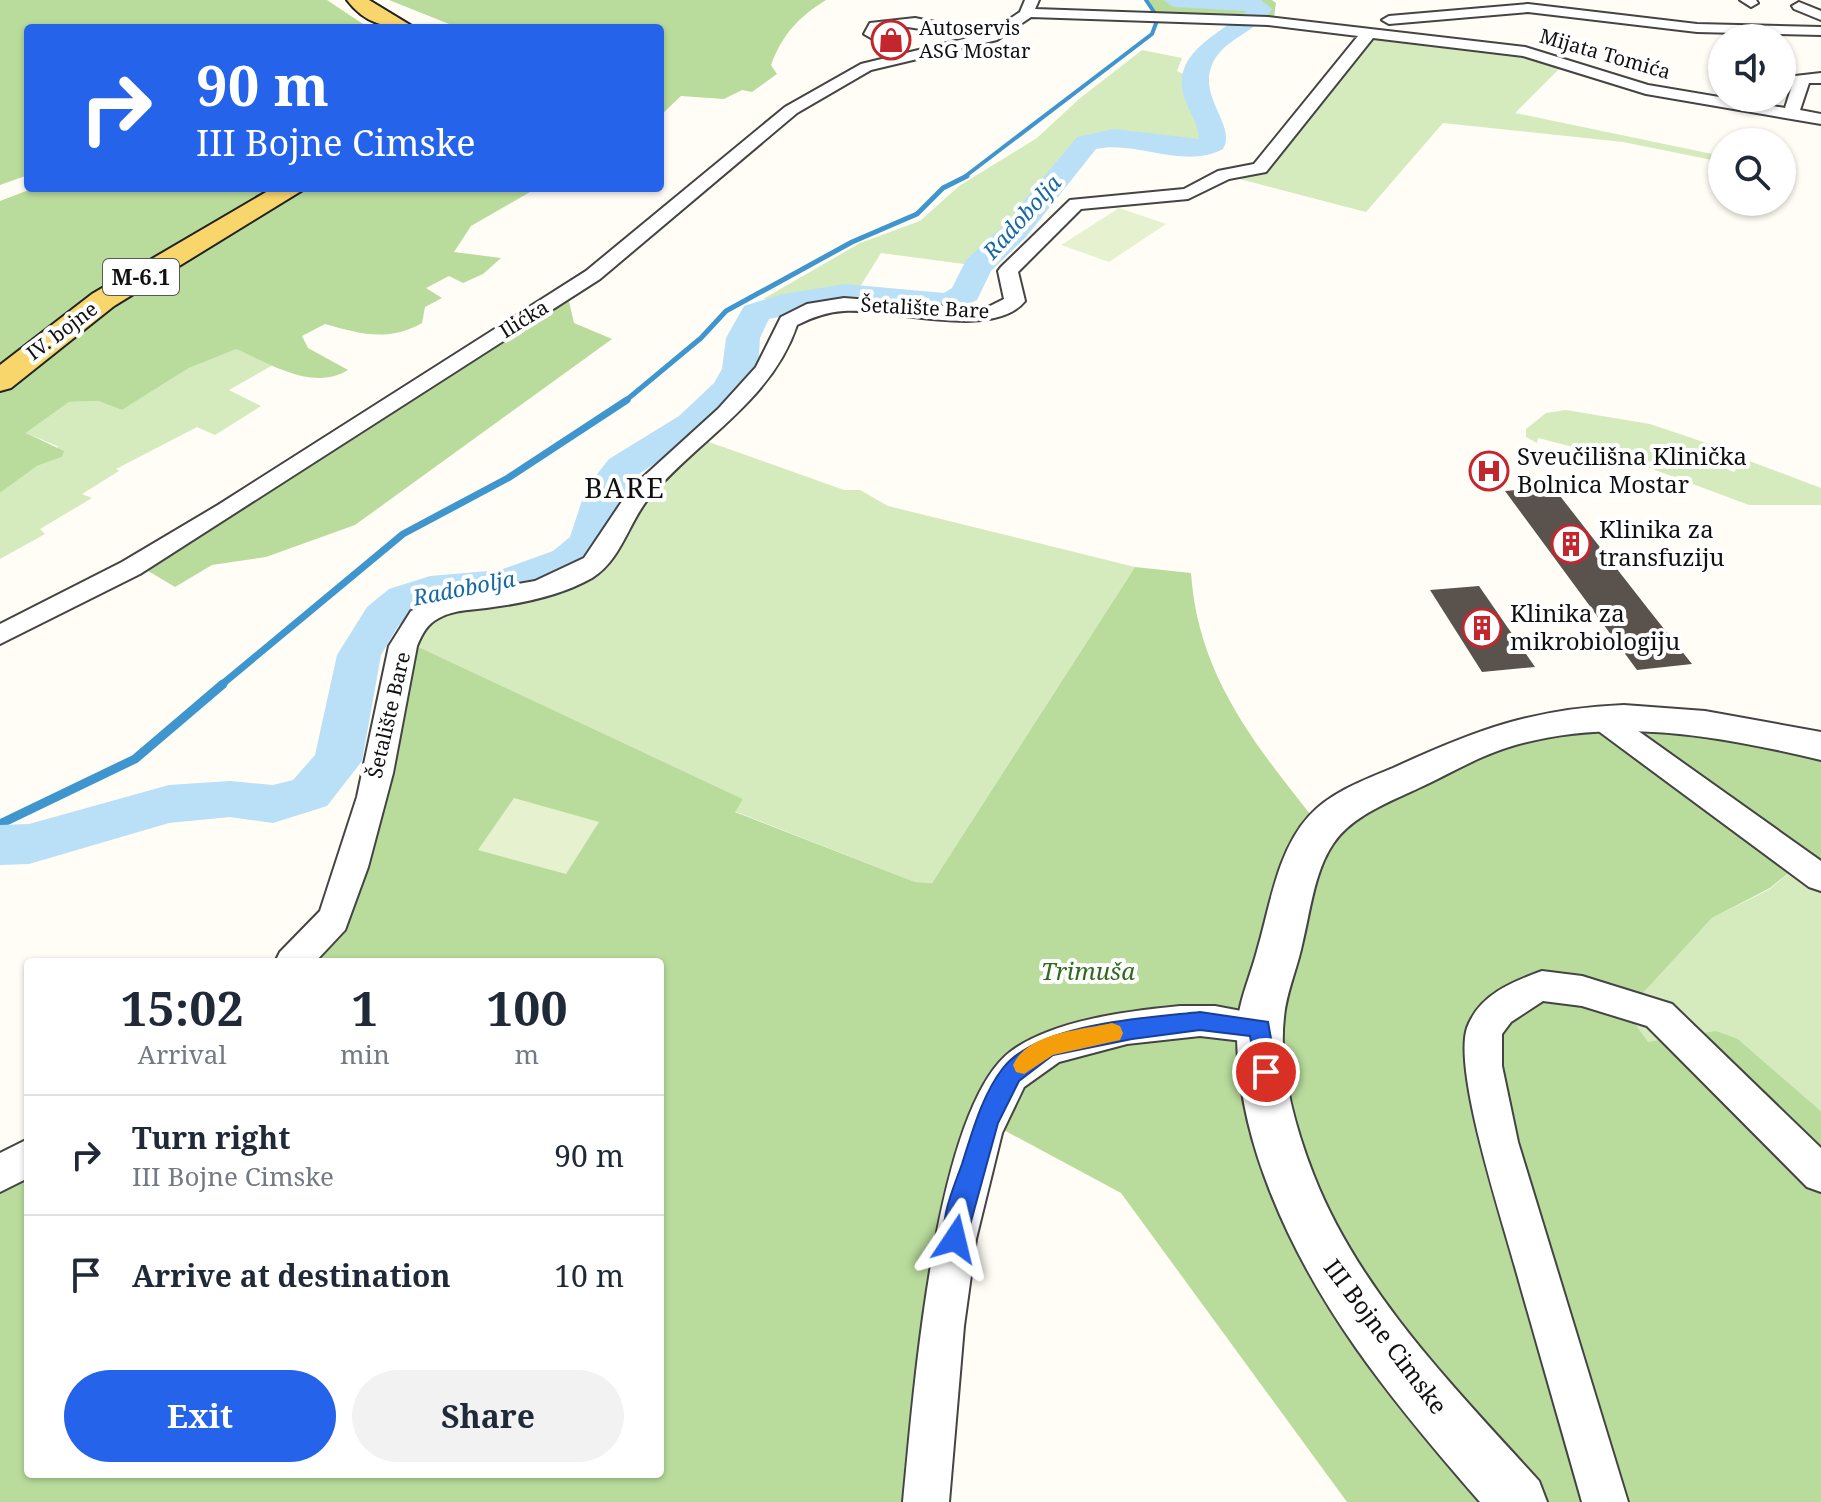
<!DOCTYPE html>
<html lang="en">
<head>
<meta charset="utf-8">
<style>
  body { margin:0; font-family:"Noto Serif",serif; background:#f2f2f3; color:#1f2937; height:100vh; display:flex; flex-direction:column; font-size:30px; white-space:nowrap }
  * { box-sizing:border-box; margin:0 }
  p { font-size:26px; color:#747a83 }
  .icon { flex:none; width:44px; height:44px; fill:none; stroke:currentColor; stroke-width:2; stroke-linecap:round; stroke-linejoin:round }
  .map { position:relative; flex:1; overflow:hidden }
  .details { position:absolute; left:24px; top:958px; width:640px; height:520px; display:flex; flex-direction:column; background:#fff; border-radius:8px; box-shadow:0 2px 6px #0004 }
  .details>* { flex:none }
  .hud { position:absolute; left:24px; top:24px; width:640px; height:168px; border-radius:8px; box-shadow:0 2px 6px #0004; background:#2563eb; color:#fff; overflow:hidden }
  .tools { position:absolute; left:1708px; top:24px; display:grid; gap:16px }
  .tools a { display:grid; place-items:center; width:88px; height:88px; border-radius:50%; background:#fff; box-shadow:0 2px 6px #0004; font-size:40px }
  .pin { position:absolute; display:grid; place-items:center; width:68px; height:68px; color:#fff; margin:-34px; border:4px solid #fff; border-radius:50%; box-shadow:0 2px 8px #0007 }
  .me { position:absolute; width:88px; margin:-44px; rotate:10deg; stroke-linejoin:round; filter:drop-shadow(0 0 6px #0008) }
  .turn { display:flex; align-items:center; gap:28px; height:168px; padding:0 40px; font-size:36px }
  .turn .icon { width:104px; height:104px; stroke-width:2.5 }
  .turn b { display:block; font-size:56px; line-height:68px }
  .eta { display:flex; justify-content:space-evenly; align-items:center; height:136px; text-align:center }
  .eta b { font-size:48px; font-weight:700; line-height:56px }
  .button { display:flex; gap:16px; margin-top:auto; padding:16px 40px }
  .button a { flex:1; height:92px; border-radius:48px; background:#2563eb; color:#fff; font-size:32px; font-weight:700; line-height:92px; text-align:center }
  .button a+a { background:#f2f2f3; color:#1f2937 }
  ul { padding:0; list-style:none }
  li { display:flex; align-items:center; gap:24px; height:120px; padding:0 40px; border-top:2px solid #e0e1e3 }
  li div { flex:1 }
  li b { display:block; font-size:30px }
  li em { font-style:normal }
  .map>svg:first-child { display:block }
  .green { fill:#d5ebbd }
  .forest { fill:#b9dc9c }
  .pitch { fill:#e6f2cf }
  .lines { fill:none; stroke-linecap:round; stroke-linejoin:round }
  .stream-far3 { stroke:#3f96cf; stroke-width:4 }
  .stream-far2 { stroke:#3f96cf; stroke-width:5 }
  .stream-far1 { stroke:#3f96cf; stroke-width:7 }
  .stream { stroke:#3f96cf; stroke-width:9 }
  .river { fill:#b9e0f7; fill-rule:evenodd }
  .building { fill:#5a524d }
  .minor-casing { stroke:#444; stroke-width:4 }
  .tertiary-casing { stroke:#444; stroke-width:4 }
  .primary-casing { stroke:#222; stroke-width:4 }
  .minor { fill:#fff; fill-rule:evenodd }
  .tertiary { fill:#fff; fill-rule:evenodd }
  .primary { fill:#f9d66b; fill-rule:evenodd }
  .route { fill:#2563eb; stroke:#184099; stroke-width:2 }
  .slow { fill:#f59e0b }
  .labels { text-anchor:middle; stroke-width:8; stroke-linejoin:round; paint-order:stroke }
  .far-poi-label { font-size:20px; fill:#111; stroke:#fff; text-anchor:start }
  .far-street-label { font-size:20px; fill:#111; stroke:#fff }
  .far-water-label { font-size:22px; font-style:italic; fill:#1768a6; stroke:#fff }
  .shield { fill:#fff; stroke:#585858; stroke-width:2 }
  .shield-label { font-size:22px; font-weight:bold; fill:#111 }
  .poi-label { font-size:24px; fill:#111; stroke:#fff; text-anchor:start }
  .park-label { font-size:24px; font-style:italic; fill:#2f6b1f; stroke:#fff }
  .street-label { font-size:24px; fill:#111; stroke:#fff }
  .quarter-label { font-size:28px; letter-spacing:2px; fill:#111; stroke:#fff }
</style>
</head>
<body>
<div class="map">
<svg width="1821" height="1502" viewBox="0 0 1821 1502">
  <rect width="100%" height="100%" fill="#fffdf5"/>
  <g class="green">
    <polygon points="1369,33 1566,62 1515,113 1722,156 1722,162 1623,142 1443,123 1366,212 1224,175 1254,170"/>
    <path d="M1142 50 1182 58 1177 71 1188 76 1190 94 1207 141C1172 159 1125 117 1080 144L971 265 881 253 858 290 786 300 763 299 860 243 920 221 959 186 1037 138 1079 99Z"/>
    <polygon points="236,348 273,365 229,390 261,406 215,435 197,427 116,469 119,471 82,494 92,498 40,529 45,534 0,559 0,493 37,466 62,457 57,446 26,433 69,402 98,401 122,410 189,368"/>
    <polygon points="1566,410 1650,424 1730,451 1719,466 1734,472 1744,459 1821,488 1821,505 1749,505 1639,464 1538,438 1537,443 1526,437 1526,429 1546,413"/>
    <polygon points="695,437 844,490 860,490 888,506 1135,567 932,883 915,882 734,811 743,799 406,641 421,617 584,570"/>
    <polygon points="1809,856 1821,866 1821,1111 1738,1039 1691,1035 1648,1043 1631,1018 1633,1004 1712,918 1770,889"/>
  </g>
  <g class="forest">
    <polygon points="0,0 327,0 369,28 28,28 28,175 0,185"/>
    <path d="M389 0H826C799 17 783 33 771 65L777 74 752 92 742 90 724 99 681 96 660 116V28H459Z"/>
    <polygon points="1146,0 1272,0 1276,3 1274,18 1158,16"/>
    <path d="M34 188H537L471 226 454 252 501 258 483 274 463 283 449 276 426 288 442 298 425 307 422 323C389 342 360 334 325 324L302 336 308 348 348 370C312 392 270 363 236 349L189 368 122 410 98 401 69 402 26 433 64 451 62 457 37 466 0 493V201Z"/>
    <polygon points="569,301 574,323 612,339 355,525 266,557 212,565 175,587 145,569"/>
    <path d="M1135 567 1191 573C1198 678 1258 748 1321 828L1352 805 1572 723 1821 746V866L1808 857 1770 888 1712 918 1633 1004 1631 1018 1648 1042 1716 1031 1738 1039 1821 1111V1502H1347L1121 1193 987 1121 926 1502H0V1174L28 1157V1474H660V962H292L331 924 406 641 743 799 735 812 915 882 932 883Z"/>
  </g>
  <g class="pitch">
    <polygon points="1119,208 1166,224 1109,262 1061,245"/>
    <polygon points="514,798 599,822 566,874 478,850"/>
  </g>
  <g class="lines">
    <polyline class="stream-far3" points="963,178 1152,34 1158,18 1146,0"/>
    <polyline class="stream-far2" points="624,402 701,338 726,311 852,242 917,214 943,188 967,176"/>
    <polyline class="stream-far1" points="220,686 403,534 508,478 627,400"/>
    <polyline class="stream" points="0,824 135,759 223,684"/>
    <path class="river" d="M1163 0H1261L1272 9C1257 32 1222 39 1212 65 1198 97 1237 127 1223 149 1184 170 1137 140 1096 149L1026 237 991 271 977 300 950 313 845 304 769 319 760 338 758 369 741 397 705 432 637 475 625 490 609 543 583 569 505 596 435 603 419 609 398 626 381 655 362 761 327 806 273 823 230 817 169 823 29 864 0 865V825L29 824 169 785 230 781 273 785 293 780 315 755 337 655 367 607 389 589 430 576 500 570 553 551 570 537 586 488 609 459 679 416 714 383 722 369 726 338 744 306 783 294 845 284 944 293 952 288 966 260 1004 225 1077 137 1114 129 1199 139C1198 123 1189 112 1184 97 1170 53 1221 33 1247 11L1174 7Z"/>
  </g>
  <g class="building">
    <polygon points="1553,487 1649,610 1692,664 1637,670 1505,491"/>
    <polygon points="1479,586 1535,667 1482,672 1430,590"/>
  </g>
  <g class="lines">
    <defs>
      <g id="minor">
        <path d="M1025 0H1039L1035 9 1268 17 1525 47 1648 85 1785 108 1795 76 1821 73V83H1809L1800 110 1821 114V124L1646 94 1523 56 1373 38 1266 172 1229 179 1188 199 1081 209 1018 272 1025 301C993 341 890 308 844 311 827 312 813 317 797 325 771 402 698 439 648 499 628 524 621 560 592 578 564 594 525 603 493 607 475 610 455 609 439 618 427 624 422 634 417 646L393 773 368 867 345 930 315 962H275L280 952 320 911 357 797 389 646 411 611 450 596 535 581 584 558 631 488 718 409 756 367 781 317 807 304 844 298 970 308 990 306 1004 299 998 271 1001 267 1070 200 1184 189 1218 171 1254 164 1358 36 1268 25 1031 17 997 40 871 70 797 113 600 279 140 574 0 644V624L122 562 218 505 586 271 785 107 861 64 972 37 901 26 881 29 871 38 864 34 870 23 915 18 989 33 1020 12Z"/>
        <polygon points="1740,0 1756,0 1758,3 1751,7"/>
        <polygon points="1799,2 1821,11 1821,20 1794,9 1792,6"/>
        <polygon points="1528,4 1697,24 1821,27 1821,35 1697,32 1528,12 1389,24 1382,20 1389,16"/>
        <polygon points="1603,710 1613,713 1821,861 1821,891 1809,887 1593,727 1588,720 1593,713"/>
        <path d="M1542 971 1582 976 1672 1004 1821 1148V1192L1807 1187 1647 1026 1582 1006 1543 1001 1511 1022 1502 1034V1066L1518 1142 1628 1502H1582C1560 1424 1537 1345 1515 1267 1502 1219 1453 1071 1467 1028 1479 995 1512 982 1542 971Z"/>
        <path d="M1180 1006H1215L1273 1017 1278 1028 1273 1039 1260 1043 1200 1036 1127 1044 1059 1062 1024 1087 1002 1133 976 1239 964 1326 949 1502H903C913 1404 933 1112 1010 1052 1052 1020 1129 1011 1180 1006Z"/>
        <polygon points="28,1139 28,1178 0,1192 0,1153"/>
      </g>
      <path id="tertiary" d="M1624 705 1705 711 1821 732V760C1721 736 1613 716 1512 746 1481 755 1451 773 1421 787 1392 801 1352 815 1333 844 1314 872 1310 913 1302 945 1297 969 1286 993 1284 1017 1278 1068 1296 1130 1314 1176 1360 1293 1456 1389 1539 1481L1547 1502H1480C1393 1402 1309 1301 1264 1175 1248 1131 1237 1080 1237 1033 1237 1004 1250 978 1257 951 1270 907 1277 851 1309 816 1331 792 1364 780 1393 768 1476 730 1531 709 1624 705Z"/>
      <g id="primary">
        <path d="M347 0H369L415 28C386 28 365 24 347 0Z"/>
        <polygon points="273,188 306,188 114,306 11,388 0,391 0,365 92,294"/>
      </g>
    </defs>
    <use href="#minor" class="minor-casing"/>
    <use href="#tertiary" class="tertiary-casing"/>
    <use href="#primary" class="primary-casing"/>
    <use href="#minor" class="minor"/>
    <use href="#tertiary" class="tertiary"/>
    <use href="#primary" class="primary"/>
  </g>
  <path class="route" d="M1200 1012 1268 1022 1277 1072 1274 1079 1266 1081 1258 1079 1250 1036 1200 1030 1132 1039 1053 1055 1019 1081 998 1123 964 1247 955 1250 947 1247C937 1223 954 1187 962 1164 972 1133 982 1095 1003 1068 1039 1023 1145 1018 1200 1012Z"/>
  <path class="slow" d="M1112 1023 1120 1026 1123 1033 1120 1040 1053 1055 1024 1074 1016 1072 1013 1065C1028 1032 1082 1030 1112 1023Z"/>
  <defs>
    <symbol id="shop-ring" viewBox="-11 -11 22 22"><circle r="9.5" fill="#fff" stroke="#c4262e" stroke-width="1.5"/><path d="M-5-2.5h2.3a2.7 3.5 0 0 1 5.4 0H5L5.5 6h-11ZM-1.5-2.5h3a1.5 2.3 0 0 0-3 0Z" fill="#c4262e"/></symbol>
    <symbol id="hospital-ring" viewBox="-11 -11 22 22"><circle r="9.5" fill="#fff" stroke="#c4262e" stroke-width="1.5"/><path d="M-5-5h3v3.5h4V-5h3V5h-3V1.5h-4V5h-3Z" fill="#c4262e"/></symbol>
    <symbol id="building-ring" viewBox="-11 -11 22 22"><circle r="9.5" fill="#fff" stroke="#c4262e" stroke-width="1.5"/><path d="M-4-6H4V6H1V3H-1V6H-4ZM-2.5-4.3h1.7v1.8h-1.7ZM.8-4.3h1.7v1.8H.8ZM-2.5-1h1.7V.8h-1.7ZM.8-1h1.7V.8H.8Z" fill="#c4262e"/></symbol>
  </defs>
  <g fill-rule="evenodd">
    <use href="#shop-ring" x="869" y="18" width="44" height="44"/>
    <use href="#hospital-ring" x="1467" y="449" width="44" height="44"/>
    <use href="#building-ring" x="1549" y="522" width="44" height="44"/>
    <use href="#building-ring" x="1460" y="606" width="44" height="44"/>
  </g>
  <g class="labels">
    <g class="far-poi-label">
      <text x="919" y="35">Autoservis<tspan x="919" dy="23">ASG Mostar</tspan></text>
    </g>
    <g class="far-street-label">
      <text transform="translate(1605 54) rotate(16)" y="7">Mijata Tomića</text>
      <text transform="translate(925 308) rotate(3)" y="7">Šetalište Bare</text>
      <text transform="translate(524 319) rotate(-32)" y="7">Ilićka</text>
      <text transform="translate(62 331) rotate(-37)" y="7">IV. bojne</text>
      <text transform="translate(389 715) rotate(-77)" y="7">Šetalište Bare</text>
    </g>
    <g class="far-water-label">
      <text transform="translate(1022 217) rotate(-48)" y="8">Radobolja</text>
      <text transform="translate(464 588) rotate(-11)" y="8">Radobolja</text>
    </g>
    <rect class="shield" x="103" y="259" width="76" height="36" rx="6"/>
    <g class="shield-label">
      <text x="141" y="285">M-6.1</text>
    </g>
    <g class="poi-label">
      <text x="1517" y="465">Sveučilišna Klinička<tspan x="1517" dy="28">Bolnica Mostar</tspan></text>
      <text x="1599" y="538">Klinika za<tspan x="1599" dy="28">transfuziju</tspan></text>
      <text x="1510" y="622">Klinika za<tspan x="1510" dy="28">mikrobiologiju</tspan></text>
    </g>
    <g class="park-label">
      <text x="1088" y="980">Trimuša</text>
    </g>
    <g class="street-label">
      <text transform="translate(1385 1337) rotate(53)" y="8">III Bojne Cimske</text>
    </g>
    <g class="quarter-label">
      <text x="625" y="498">BARE</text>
    </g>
  </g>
</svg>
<div class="tools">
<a><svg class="icon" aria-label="sound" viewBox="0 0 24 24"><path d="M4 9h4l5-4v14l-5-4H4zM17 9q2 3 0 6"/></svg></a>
<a><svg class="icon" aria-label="search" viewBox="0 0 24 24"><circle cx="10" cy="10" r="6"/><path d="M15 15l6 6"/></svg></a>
</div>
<div class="pin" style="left:1266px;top:1072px;background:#d93025"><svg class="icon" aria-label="arrive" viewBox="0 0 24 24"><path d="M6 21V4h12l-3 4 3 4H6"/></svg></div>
<svg class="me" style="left:955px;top:1239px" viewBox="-20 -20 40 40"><path d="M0-17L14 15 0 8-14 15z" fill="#2563eb" stroke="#fff" stroke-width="4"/></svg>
<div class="hud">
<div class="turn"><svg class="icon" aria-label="right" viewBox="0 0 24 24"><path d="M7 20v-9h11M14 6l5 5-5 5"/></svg><div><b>90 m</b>III Bojne Cimske</div></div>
</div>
<section class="details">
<div class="eta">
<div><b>15:02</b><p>Arrival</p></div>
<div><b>1</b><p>min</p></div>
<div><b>100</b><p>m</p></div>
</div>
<ul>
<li><svg class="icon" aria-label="right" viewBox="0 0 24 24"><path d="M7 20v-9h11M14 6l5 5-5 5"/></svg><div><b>Turn right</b><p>III Bojne Cimske</p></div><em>90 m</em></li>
<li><svg class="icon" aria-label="arrive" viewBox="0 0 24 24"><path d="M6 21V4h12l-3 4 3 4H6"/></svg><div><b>Arrive at destination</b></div><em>10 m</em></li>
</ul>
<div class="button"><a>Exit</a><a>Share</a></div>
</section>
</div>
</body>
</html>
